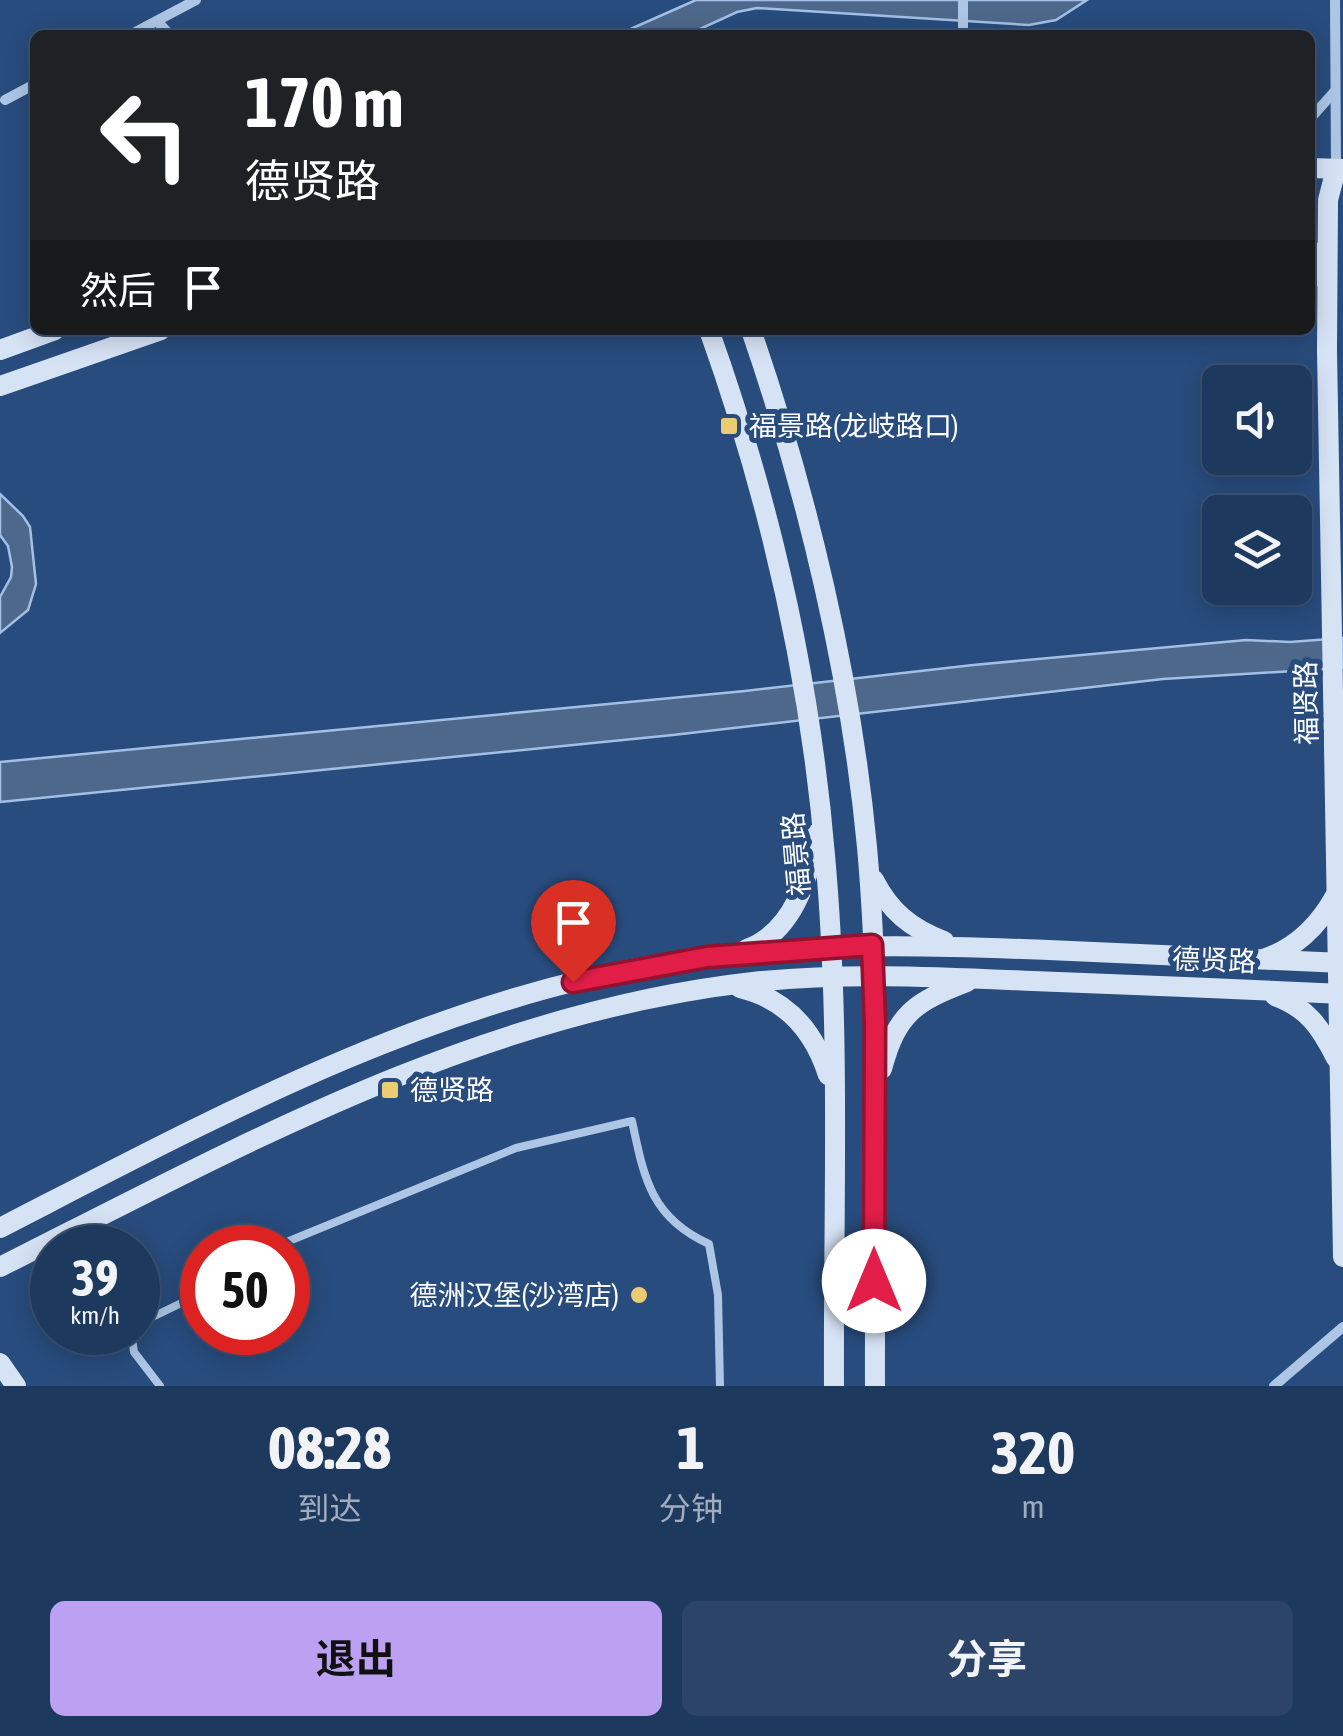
<!DOCTYPE html>
<html lang="zh">
<head>
<meta charset="utf-8">
<style>
  body { margin:0; font-family:"Asap Condensed","Noto Sans SC",sans-serif; background:#2b4467; color:#f1f3f6; height:100vh; display:flex; flex-direction:column; font-size:38px; white-space:nowrap }
  * { box-sizing:border-box; margin:0 }
  p { font-size:32px; color:#a1acbc }
  .icon { flex:none; width:55px; height:55px; fill:none; stroke:currentColor; stroke-width:2; stroke-linecap:round; stroke-linejoin:round }
  .map { position:relative; height:1386px; overflow:hidden }
  .drawer { display:flex; flex-direction:column; background:#1e395e; flex:1 }
  .drawer>* { flex:none }
  .hud { position:absolute; left:30px; top:30px; width:1285px; height:305px; border-radius:15px; box-shadow:0 5px 25px #0003,0 0 0 2px #3c5373; background:#202124; color:#fff; overflow:hidden }
  .fabs { position:absolute; left:1202px; top:365px; display:grid; gap:20px }
  .fabs a { display:grid; place-items:center; width:110px; height:110px; border-radius:15px; background:#1e395e; box-shadow:0 5px 25px #0003,0 0 0 2px #3c5373; font-size:50px }
  .speed { position:absolute; left:30px; top:1225px; display:flex; gap:20px; font-size:50px; font-weight:700; text-align:center }
  .speed>* { display:grid; place-content:center; width:130px; height:130px; border-radius:50%; background:#1e395e; box-shadow:0 5px 25px #0003,0 0 0 2px #3c5373; line-height:1 }
  .speed small { font-size:25px; font-weight:400 }
  .speed .limit { border:15px solid #d22; background:#fff; color:#111 }
  .pin { position:absolute; display:grid; place-items:center; width:85px; height:85px; color:#fff; margin:-102px -42px; border-radius:50% 50% 50% 0; rotate:-45deg; box-shadow:0 0 10px #0007 }
  .pin .icon { rotate:45deg }
  .me { position:absolute; width:110px; margin:-55px; rotate:0deg; stroke-linejoin:round; filter:drop-shadow(0 0 8px #0008) }
  .turn { display:flex; align-items:center; gap:35px; height:210px; padding:0 50px; font-size:45px }
  .turn .icon { width:130px; height:130px; stroke-width:2.5 }
  .turn b { display:block; font-size:70px; line-height:85px }
  .then { display:flex; align-items:center; height:95px; padding:0 50px; background:#0003; gap:20px; font-size:38px }
  .eta { display:flex; justify-content:space-evenly; align-items:center; height:170px; text-align:center }
  .eta b { font-size:60px; font-weight:700; line-height:70px }
  .primary-button { display:flex; gap:20px; margin-top:auto; padding:20px 50px }
  .primary-button a { flex:1; height:115px; border-radius:15px; background:#bca0f2; color:#111; font-size:40px; font-weight:700; line-height:115px; text-align:center }
  .primary-button a+a { background:#2b4467; color:#f1f3f6 }
  .map>svg:first-child { display:block }
  .water { fill:#4e688b; stroke:#a2c0e5; stroke-width:2.5 }
  .lines { fill:none; stroke-linecap:round; stroke-linejoin:round }
  .lane { stroke:#adc6e5; stroke-width:8 }
  .street { stroke:#adc6e5; stroke-width:10 }
  .secondary { stroke:#d6e3f5; stroke-width:20 }
  .route-casing { stroke:#92132f; stroke-width:25 }
  .route { stroke:#e11d48; stroke-width:18 }
  .poi-dot { fill:#eccb74; stroke:#284c7d; stroke-width:4 }
  .labels { text-anchor:middle; stroke-width:10; stroke-linejoin:round; paint-order:stroke }
  .poi-label { font-size:28px; fill:#fff; stroke:#284c7d; text-anchor:start }
  .street-label { font-size:28px; fill:#fff; stroke:#284c7d }
</style>
</head>
<body>
<div class="map">
<svg width="1343" height="1386" viewBox="0 0 1343 1386">
  <rect width="100%" height="100%" fill="#284c7d"/>
  <g class="water">
    <polygon points="696,0 1087,0 1056,20 1029,25 757,8 737,12 687,35 617,35"/>
    <polygon points="0,494 23,516 30,527 36,584 28,610 0,633 0,597 11,577 12,567 8,546 0,535"/>
    <polygon points="1343,638 1343,668 1163,679 673,735 0,802 0,762 745,691 973,665 1246,640 1290,642"/>
  </g>
  <g class="lines">
    <g class="lane">
      <path d="M272 1248 516 1148 632 1121C644 1178 651 1218 709 1244L718 1295 720 1386"/>
      <polyline points="138,1324 202,1293"/>
      <polyline points="131,1332 134,1352 160,1386"/>
    </g>
    <g class="street">
      <polyline points="1335,0 1336,169"/>
      <polyline points="157,21 170,35"/>
      <polyline points="130,35 196,0"/>
      <polyline points="963,35 963,0"/>
      <polyline points="5,100 35,84"/>
      <polyline points="1310,119 1334,92"/>
      <polyline points="1274,1386 1343,1327"/>
    </g>
    <g class="secondary">
      <polyline points="1310,168 1343,169"/>
      <polyline points="1336,169 1328,200 1327,350 1343,1257"/>
      <polyline points="1310,249 1325,280"/>
      <path d="M709 330C769 498 810 677 825 855 841 1031 833 1209 834 1386"/>
      <path d="M751 330C807 492 851 677 867 847 883 1026 874 1207 875 1386"/>
      <polyline points="0,350 55,330"/>
      <polyline points="0,386 161,330"/>
      <path d="M874 880C890 911 910 928 944 941"/>
      <path d="M747 949C793 932 810 877 816 834"/>
      <path d="M1266 958C1297 947 1319 925 1335 896"/>
      <path d="M740 988C786 999 814 1031 828 1075"/>
      <path d="M1275 996C1308 1008 1321 1028 1336 1058"/>
      <path d="M882 1069C897 1013 915 1002 967 982"/>
      <path d="M0 1228C212 1119 426 1002 664 963 800 941 934 945 1071 951 1162 955 1252 959 1343 963"/>
      <path d="M0 1267C240 1146 481 1012 753 982 847 972 939 977 1033 981 1136 985 1240 989 1343 994"/>
      <polyline points="0,1363 16,1386"/>
    </g>
  </g>
  <g class="lines">
    <defs>
      <polyline id="route" points="573,982 707,957 872,945 875,1024 874,1281"/>
    </defs>
    <use href="#route" class="route-casing"/>
    <use href="#route" class="route"/>
  </g>
  <g class="poi-dot">
    <rect x="719" y="416" width="20" height="20" rx="5"/>
    <rect x="380" y="1080" width="20" height="20" rx="5"/>
    <circle cx="639" cy="1295" r="10"/>
  </g>
  <g class="labels">
    <g class="poi-label">
      <text x="749" y="436">福景路(龙岐路口)</text>
      <text x="410" y="1100">德贤路</text>
      <text x="619" y="1305" text-anchor="end">德洲汉堡(沙湾店)</text>
    </g>
    <g class="street-label">
      <text transform="translate(1306 703) rotate(-91)" y="10">福贤路</text>
      <text transform="translate(796 854) rotate(-95)" y="10">福景路</text>
      <text transform="translate(1214 960) rotate(2)" y="10">德贤路</text>
    </g>
  </g>
</svg>
<div class="fabs">
<a><svg class="icon" aria-label="sound" viewBox="0 0 24 24"><path d="M4 9h4l5-4v14l-5-4H4zM17 9q2 3 0 6"/></svg></a>
<a><svg class="icon" aria-label="layers" viewBox="0 0 24 24"><path d="M12 4l9 5-9 5-9-5zM3 14l9 5 9-5"/></svg></a>
</div>
<div class="speed"><div>39<small>km/h</small></div><div class="limit">50</div></div>
<div class="pin" style="left:573px;top:982px;background:#d93025"><svg class="icon" aria-label="arrive" viewBox="0 0 24 24"><path d="M6 21V4h12l-3 4 3 4H6"/></svg></div>
<svg class="me" style="left:874px;top:1281px" viewBox="-20 -20 40 40"><circle r="19" fill="#fff"/><path d="M0-13L10 11 0 6-10 11z" fill="#e11d48"/></svg>
<div class="hud">
<div class="turn"><svg class="icon" aria-label="left" viewBox="0 0 24 24"><path d="M17 20v-9H6M10 6l-5 5 5 5"/></svg><div><b>170 m</b>德贤路</div></div>
<div class="then">然后<svg class="icon" aria-label="arrive" viewBox="0 0 24 24"><path d="M6 21V4h12l-3 4 3 4H6"/></svg></div>
</div>
</div>
<section class="drawer">
<div class="eta">
<div><b>08:28</b><p>到达</p></div>
<div><b>1</b><p>分钟</p></div>
<div><b>320</b><p>m</p></div>
</div>
<div class="primary-button"><a>退出</a><a>分享</a></div>
</section>
</body>
</html>
